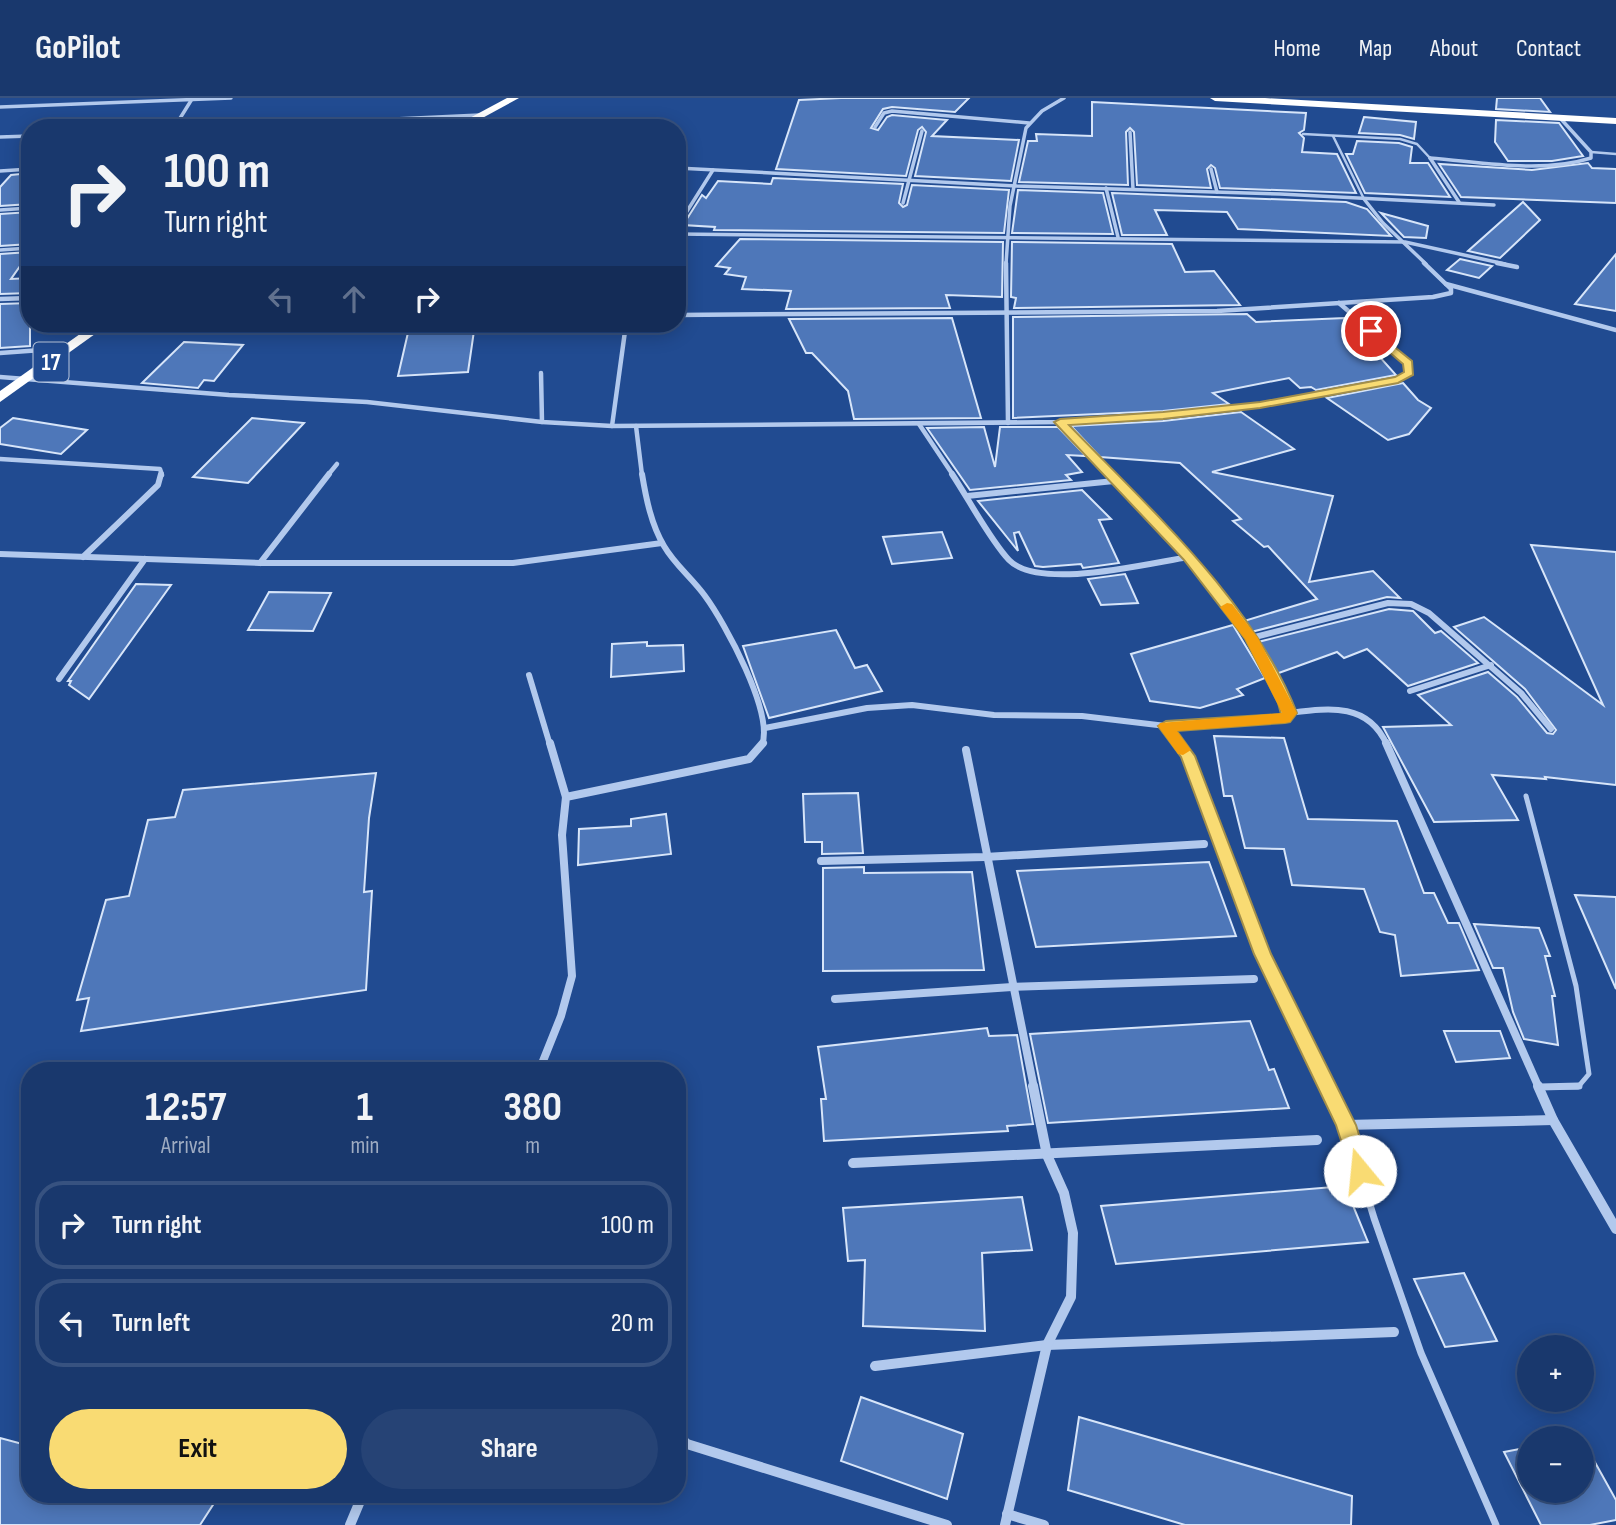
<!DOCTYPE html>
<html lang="en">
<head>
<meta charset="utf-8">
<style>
  body { margin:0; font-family:"Sofia Sans Condensed",sans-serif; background:#264375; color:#f1f3f6; height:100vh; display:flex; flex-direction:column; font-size:26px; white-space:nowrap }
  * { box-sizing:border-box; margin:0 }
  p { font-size:23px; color:#9facc2 }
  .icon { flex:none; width:38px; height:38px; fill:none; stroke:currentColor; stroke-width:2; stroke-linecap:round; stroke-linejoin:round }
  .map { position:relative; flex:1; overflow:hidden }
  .panel { position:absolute; left:21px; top:964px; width:665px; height:441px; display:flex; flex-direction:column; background:#19386d; border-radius:28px; box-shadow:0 4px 18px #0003,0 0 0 2px #375280 }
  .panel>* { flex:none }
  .hud { position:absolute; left:21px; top:21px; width:665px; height:214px; border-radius:28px; box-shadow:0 4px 18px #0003,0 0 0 2px #375280; background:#19386d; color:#f1f3f6; overflow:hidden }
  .controls { position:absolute; left:1517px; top:1237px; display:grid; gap:14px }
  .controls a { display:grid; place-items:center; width:77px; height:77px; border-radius:50%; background:#19386d; box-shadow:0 4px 18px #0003,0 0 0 2px #375280; font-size:35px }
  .pin { position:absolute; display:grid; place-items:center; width:60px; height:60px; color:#fff; margin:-30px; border:4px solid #fff; border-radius:50%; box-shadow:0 2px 7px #0007 }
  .me { position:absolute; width:77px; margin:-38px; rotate:343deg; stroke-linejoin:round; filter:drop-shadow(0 0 5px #0008) }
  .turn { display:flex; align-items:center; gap:24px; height:147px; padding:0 28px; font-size:32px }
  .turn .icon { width:91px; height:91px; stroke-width:2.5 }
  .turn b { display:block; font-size:49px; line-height:60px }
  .lanes { display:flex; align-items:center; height:66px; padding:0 28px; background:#0003; justify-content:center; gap:35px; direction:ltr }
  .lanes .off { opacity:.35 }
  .eta { display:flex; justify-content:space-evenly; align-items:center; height:119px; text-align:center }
  .eta b { font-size:42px; font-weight:700; line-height:49px }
  .primary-button { display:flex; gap:14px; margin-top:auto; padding:14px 28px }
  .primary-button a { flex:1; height:80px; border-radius:42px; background:#f9db73; color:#111; font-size:28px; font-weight:700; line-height:80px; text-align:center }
  .primary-button a+a { background:#264375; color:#f1f3f6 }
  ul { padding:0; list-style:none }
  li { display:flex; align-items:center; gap:21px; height:88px; margin:0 14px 10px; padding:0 14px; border:4px solid #375280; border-radius:28px }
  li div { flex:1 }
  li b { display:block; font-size:26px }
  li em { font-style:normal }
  header { display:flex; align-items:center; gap:42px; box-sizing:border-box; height:98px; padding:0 35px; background:#19386d; border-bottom:2px solid #375280 }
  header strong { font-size:33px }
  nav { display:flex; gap:38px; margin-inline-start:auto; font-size:24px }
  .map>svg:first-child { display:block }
  .building { fill:#4e77b9; stroke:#d7e5f9; stroke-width:2 }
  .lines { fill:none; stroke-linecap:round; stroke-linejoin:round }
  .lane-far2 { stroke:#b2c9ed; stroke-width:2.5 }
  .lane-far1 { stroke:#b2c9ed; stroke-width:5 }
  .lane { stroke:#b2c9ed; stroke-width:7 }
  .street-far4 { stroke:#b2c9ed; stroke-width:3.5 }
  .street-far3 { stroke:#b2c9ed; stroke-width:4.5 }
  .street-far2 { stroke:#b2c9ed; stroke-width:6 }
  .street-far1 { stroke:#b2c9ed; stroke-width:8 }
  .street { stroke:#b2c9ed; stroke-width:10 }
  .highway { fill:#fff; fill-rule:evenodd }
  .route { fill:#f9db73; stroke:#a28e4b; stroke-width:2 }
  .slow { fill:#f59e0b }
  .labels { text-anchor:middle; stroke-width:5; stroke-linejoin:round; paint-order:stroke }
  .shield { fill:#214b91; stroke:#bcc9de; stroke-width:2 }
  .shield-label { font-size:23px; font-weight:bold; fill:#fff }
</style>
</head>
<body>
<header>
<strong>GoPilot</strong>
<nav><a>Home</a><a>Map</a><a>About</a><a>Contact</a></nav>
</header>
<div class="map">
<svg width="1616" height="1427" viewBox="0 0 1616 1427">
  <rect width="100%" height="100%" fill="#214b91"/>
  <g class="building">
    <polygon points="841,0 969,0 955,14 892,9 883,11 871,30 878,32 887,19 892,17 947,22 932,38 1019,42 1011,83 915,78 926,34 922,29 918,32 906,78 776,71 799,2"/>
    <polygon points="1497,0 1540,0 1550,14 1496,11"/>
    <polygon points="1092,4 1306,15 1304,32 1299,35 1304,40 1302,54 1337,56 1356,95 1220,90 1215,70 1211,67 1207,71 1211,90 1137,87 1134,34 1130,30 1126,34 1128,87 1019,84 1028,43 1037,43 1036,36 1092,38"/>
    <polygon points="1364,19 1416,24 1414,41 1400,37 1359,35"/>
    <polygon points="1496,22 1559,25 1583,58 1552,63 1508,63 1495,44"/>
    <polygon points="1357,43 1399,45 1412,49 1410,65 1428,65 1450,99 1365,95 1346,56 1353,56"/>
    <polygon points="1588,65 1592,70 1616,71 1616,105 1461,99 1439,66 1532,72"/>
    <polygon points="30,75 30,106 0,108 0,89 11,77"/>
    <polygon points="773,80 903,86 899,105 903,109 907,107 912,87 1009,92 1004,135 714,132 715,129 683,127 702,97 706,100 718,83 771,86"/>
    <polygon points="1018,92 1103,95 1113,136 1012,135"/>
    <polygon points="1112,95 1346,104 1367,111 1391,138 1238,131 1227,114 1155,112 1167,137 1122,137"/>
    <polygon points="1523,104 1540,122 1500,160 1468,153"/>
    <polygon points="30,114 30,146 0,148 0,116"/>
    <polygon points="1381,115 1428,128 1426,140 1404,139"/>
    <polygon points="740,141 1003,144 1002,199 946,197 950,210 786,211 791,193 742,191 746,179 725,176 730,170 716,168"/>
    <polygon points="1012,144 1172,146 1185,174 1214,173 1240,207 1014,210 1016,200 1011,199"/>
    <polygon points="30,154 11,181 30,180 30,195 0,196 0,156"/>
    <polygon points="1616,156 1616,213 1575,206"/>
    <polygon points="1460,161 1492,168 1479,180 1447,172"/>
    <polygon points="30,205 30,248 0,250 0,206"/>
    <polygon points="1247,216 1256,224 1345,220 1396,277 1316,292 1311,289 1300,290 1289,280 1213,295 1229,306 1163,313 1013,320 1013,219"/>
    <polygon points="952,220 981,320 854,321 848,293 812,255 806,255 789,221"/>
    <polygon points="410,226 475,226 468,274 398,278"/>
    <polygon points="184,244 243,247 214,283 204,282 198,290 142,285"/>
    <polygon points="1403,285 1418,302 1431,310 1409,336 1388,342 1327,300"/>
    <polygon points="1241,314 1294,351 1212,374 1333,398 1309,484 1373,473 1400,500 1387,499 1251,534 1244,523 1317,501 1268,448 1264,449 1233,423 1241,421 1180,365 1100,359 1071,328 1163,323"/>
    <polygon points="13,320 87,332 61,356 0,346 0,330"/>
    <polygon points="252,320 304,325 248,385 193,379"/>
    <polygon points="984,329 995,369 1000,329 1058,329 1086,358 1067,357 1082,374 1066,377 1071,382 970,392 927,330"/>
    <polygon points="1082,392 1111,421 1099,422 1119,465 1083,470 1081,466 1043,469 1035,468 1019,434 1014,435 1018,453 978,403"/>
    <polygon points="942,434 952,460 892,466 883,439"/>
    <polygon points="1531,447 1616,454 1616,687 1545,679 1546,681 1492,677 1518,722 1434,724 1383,629 1451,627 1418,597 1488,574 1517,599 1547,635 1553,636 1556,632 1525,591 1454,529 1484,519 1603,607"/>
    <polygon points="1125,476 1138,505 1101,507 1088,481"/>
    <polygon points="136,486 171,487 89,601 69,587 71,583 68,583"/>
    <polygon points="269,494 331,495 313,533 248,532"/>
    <polygon points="1389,511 1413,513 1435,535 1441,533 1478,565 1408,588 1367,551 1344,560 1337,554 1276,576 1258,544"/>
    <polygon points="1233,527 1265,580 1237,591 1243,597 1200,610 1150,603 1131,556"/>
    <polygon points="836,532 855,570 867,567 882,593 769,620 743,548"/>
    <polygon points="647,544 647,548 683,547 684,573 611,579 612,546"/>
    <polygon points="1214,638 1284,640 1308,721 1397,723 1424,795 1434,795 1448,825 1459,825 1479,872 1401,878 1395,837 1380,834 1364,791 1292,787 1284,751 1245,750 1232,698 1224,698"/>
    <polygon points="376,675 369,720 364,794 372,793 366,892 81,933 89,900 77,902 106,802 129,798 148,722 175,719 183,692"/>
    <polygon points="858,695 863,755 822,756 822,744 805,744 803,696"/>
    <polygon points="666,716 671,756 578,767 579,731 631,728 631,721"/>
    <polygon points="1209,764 1236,838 1036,849 1017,773"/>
    <polygon points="864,769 864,775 972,774 984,872 823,873 823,770"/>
    <polygon points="1575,797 1616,799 1616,891"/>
    <polygon points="1474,826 1539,830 1550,858 1545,858 1555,898 1552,898 1558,947 1524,941 1513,914 1503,870 1493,870"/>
    <polygon points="1250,923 1269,972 1274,971 1289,1010 1048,1025 1030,936"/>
    <polygon points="987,930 989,938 1017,937 1033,1026 1007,1028 1008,1033 824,1043 821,1001 826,1001 818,949"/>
    <polygon points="1444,933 1500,933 1510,960 1456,964"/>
    <polygon points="1345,1088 1368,1144 1116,1166 1101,1108"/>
    <polygon points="1022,1099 1032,1152 982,1155 985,1233 863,1228 865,1162 848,1163 843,1110"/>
    <polygon points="1464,1175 1497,1243 1445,1249 1414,1181"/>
    <polygon points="861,1299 963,1336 947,1401 841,1363"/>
    <polygon points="1079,1319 1352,1398 1351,1427 1185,1427 1068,1392"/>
    <polygon points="0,1340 30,1348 30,1396 220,1396 200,1427 0,1427"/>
    <polygon points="1582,1341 1616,1402 1616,1422 1590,1427 1541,1427 1504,1354 1530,1349 1530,1393 1582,1393"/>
  </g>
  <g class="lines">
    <g class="lane-far2">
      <polyline points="1303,36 1400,41 1417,46 1430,60"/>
      <polyline points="1333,38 1364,101"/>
      <polyline points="1591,54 1616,56"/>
    </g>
    <polyline class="lane-far1" points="1526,698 1576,888 1589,976 1578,989 1540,989"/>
    <g class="lane">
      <polyline points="1540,989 1579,988"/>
      <polyline points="1346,1027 1374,1120 1421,1255 1496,1427"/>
    </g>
    <g class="street-far4">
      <polyline points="0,9 231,0"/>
      <polyline points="875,29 884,15 892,13 1029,25"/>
      <polyline points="174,30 192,1"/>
      <polyline points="199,30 480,17"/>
      <polyline points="1130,34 1133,91"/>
      <polyline points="0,39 30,38"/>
      <path d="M1430 60C1482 64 1541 76 1591 60V54L1560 20"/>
      <polyline points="1430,60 1459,104"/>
      <polyline points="677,70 1016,88 1280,96 1494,107"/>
      <polyline points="1211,71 1217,94"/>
      <polyline points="0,73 30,71"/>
      <polyline points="1106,90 1118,139"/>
      <polyline points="1364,101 1383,125 1426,166"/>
      <polyline points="903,105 922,33"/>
      <polyline points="0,112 30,110"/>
      <polyline points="677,129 713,72"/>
      <polyline points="677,136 1405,144 1505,166"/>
      <polyline points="0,152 30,150"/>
      <polyline points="1006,166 1010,108 1026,30 1042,13 1064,0"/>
    </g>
    <g class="street-far3">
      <polyline points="1006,165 1008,325"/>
      <polyline points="1497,165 1517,169"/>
      <polyline points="1446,186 1616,232"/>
      <polyline points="0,201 30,200"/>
      <polyline points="677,217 1217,213 1433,199 1451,195 1451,191 1424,165"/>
      <polyline points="0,255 69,250"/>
      <polyline points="541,275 542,324"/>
      <polyline points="0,279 229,297 367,304 542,324 612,328 1060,324 1163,318 1260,307 1398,282 1409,275 1409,265 1339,205"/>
      <polyline points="1060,324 1111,377"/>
      <polyline points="919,326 953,377"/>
      <polyline points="612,328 626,226"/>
      <polyline points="636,328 642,377"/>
      <polyline points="0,361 160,371 162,377"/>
      <polyline points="328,377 337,366"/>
    </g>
    <g class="street-far2">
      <path d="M642 376C646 400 651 426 664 448 675 467 692 480 705 498 725 525 774 615 762 647"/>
      <path d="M952 376C968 400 990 442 1009 462 1039 493 1149 465 1189 459"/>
      <path d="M1109 376C1184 453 1244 515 1289 615L1285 620 1166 628"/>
      <polyline points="967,398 1114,383"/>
      <polyline points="0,456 260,465 513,465 662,445"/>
      <polyline points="83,459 158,387 161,376"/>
      <polyline points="260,465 329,376"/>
      <polyline points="1251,540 1388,505 1411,506 1429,515 1521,595 1551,631"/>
      <polyline points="529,577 550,647"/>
      <polyline points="59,581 145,461"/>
      <polyline points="1410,593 1491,567"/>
      <path d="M1289 615C1329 610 1368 604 1387 647"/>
      <polyline points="765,630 867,610 912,607 994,617 1082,618 1166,628 1180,647"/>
    </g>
    <g class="street-far1">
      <polyline points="550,645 566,699"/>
      <polyline points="1178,645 1188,658 1262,856 1328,990"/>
      <polyline points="1386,645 1539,990"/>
      <polyline points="966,652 1034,990"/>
      <polyline points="821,763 985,759 1204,746"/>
      <polyline points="835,901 1012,889 1254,881"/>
      <polyline points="539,973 561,918 572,878 562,737 566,699 749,661 763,645"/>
    </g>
    <g class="street">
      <polyline points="1327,988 1346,1027 1553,1022"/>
      <polyline points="1538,988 1553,1022 1616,1131"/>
      <polyline points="853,1065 1317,1042"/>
      <polyline points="875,1268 1047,1247 1394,1234"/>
      <polyline points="677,1337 687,1346 947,1427"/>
      <polyline points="1007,1416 1044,1427"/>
      <polyline points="350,1427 363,1396"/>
      <polyline points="1005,1427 1047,1247 1071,1199 1073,1135 1064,1095 1047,1057 1033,988"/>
    </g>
    <g class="highway">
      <polygon points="507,0 519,0 464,30 451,30"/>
      <polygon points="1210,0 1265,0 1616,20 1616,26 1215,3"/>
      <polygon points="94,226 109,226 0,304 0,293"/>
    </g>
  </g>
  <path class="route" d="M1371 230 1412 263 1413 277 1398 285 1260 310 1163 321 1069 327C1151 412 1253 503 1297 615L1290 624 1285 625 1177 633 1195 658 1271 856 1356 1027 1370 1073 1367 1080 1360 1083 1353 1080 1336 1027 1254 856 1181 659 1158 628 1166 623 1281 616 1278 605 1245 541 1184 462 1054 324 1060 321 1163 314 1260 304 1395 279 1404 274 1403 266 1367 235V231Z"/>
  <polygon class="slow" points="1227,505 1232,506 1258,540 1297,615 1290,624 1285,625 1177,633 1191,652 1183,657 1178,656 1158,628 1160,625 1282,615 1245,541 1220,509"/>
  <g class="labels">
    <rect class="shield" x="33.5" y="244.5" width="35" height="39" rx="5"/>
    <g class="shield-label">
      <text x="51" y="272">17</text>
    </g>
  </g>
</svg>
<div class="controls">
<a>+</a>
<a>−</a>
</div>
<div class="pin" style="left:1371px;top:233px;background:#d93025"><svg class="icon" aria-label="arrive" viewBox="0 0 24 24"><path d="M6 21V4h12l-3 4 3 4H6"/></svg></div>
<svg class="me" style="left:1360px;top:1073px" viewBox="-20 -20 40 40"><circle r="19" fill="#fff"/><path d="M0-13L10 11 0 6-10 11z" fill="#f9db73"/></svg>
<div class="hud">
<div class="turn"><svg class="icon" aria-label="right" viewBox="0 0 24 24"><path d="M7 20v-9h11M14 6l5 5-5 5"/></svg><div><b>100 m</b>Turn right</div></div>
<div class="lanes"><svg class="icon off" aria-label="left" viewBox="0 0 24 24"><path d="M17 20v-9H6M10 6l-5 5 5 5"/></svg><svg class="icon off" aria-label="ahead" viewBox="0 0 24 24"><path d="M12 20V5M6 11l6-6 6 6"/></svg><svg class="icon" aria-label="right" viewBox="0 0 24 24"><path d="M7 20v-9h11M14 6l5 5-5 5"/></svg></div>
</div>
<section class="panel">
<div class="eta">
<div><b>12:57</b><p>Arrival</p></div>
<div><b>1</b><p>min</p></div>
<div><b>380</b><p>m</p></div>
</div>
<ul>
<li><svg class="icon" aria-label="right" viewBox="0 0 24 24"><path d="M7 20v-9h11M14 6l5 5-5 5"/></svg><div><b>Turn right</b></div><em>100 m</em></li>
<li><svg class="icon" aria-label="left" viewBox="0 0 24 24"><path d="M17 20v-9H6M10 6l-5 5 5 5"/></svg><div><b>Turn left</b></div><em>20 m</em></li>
</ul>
<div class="primary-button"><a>Exit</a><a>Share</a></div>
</section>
</div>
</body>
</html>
